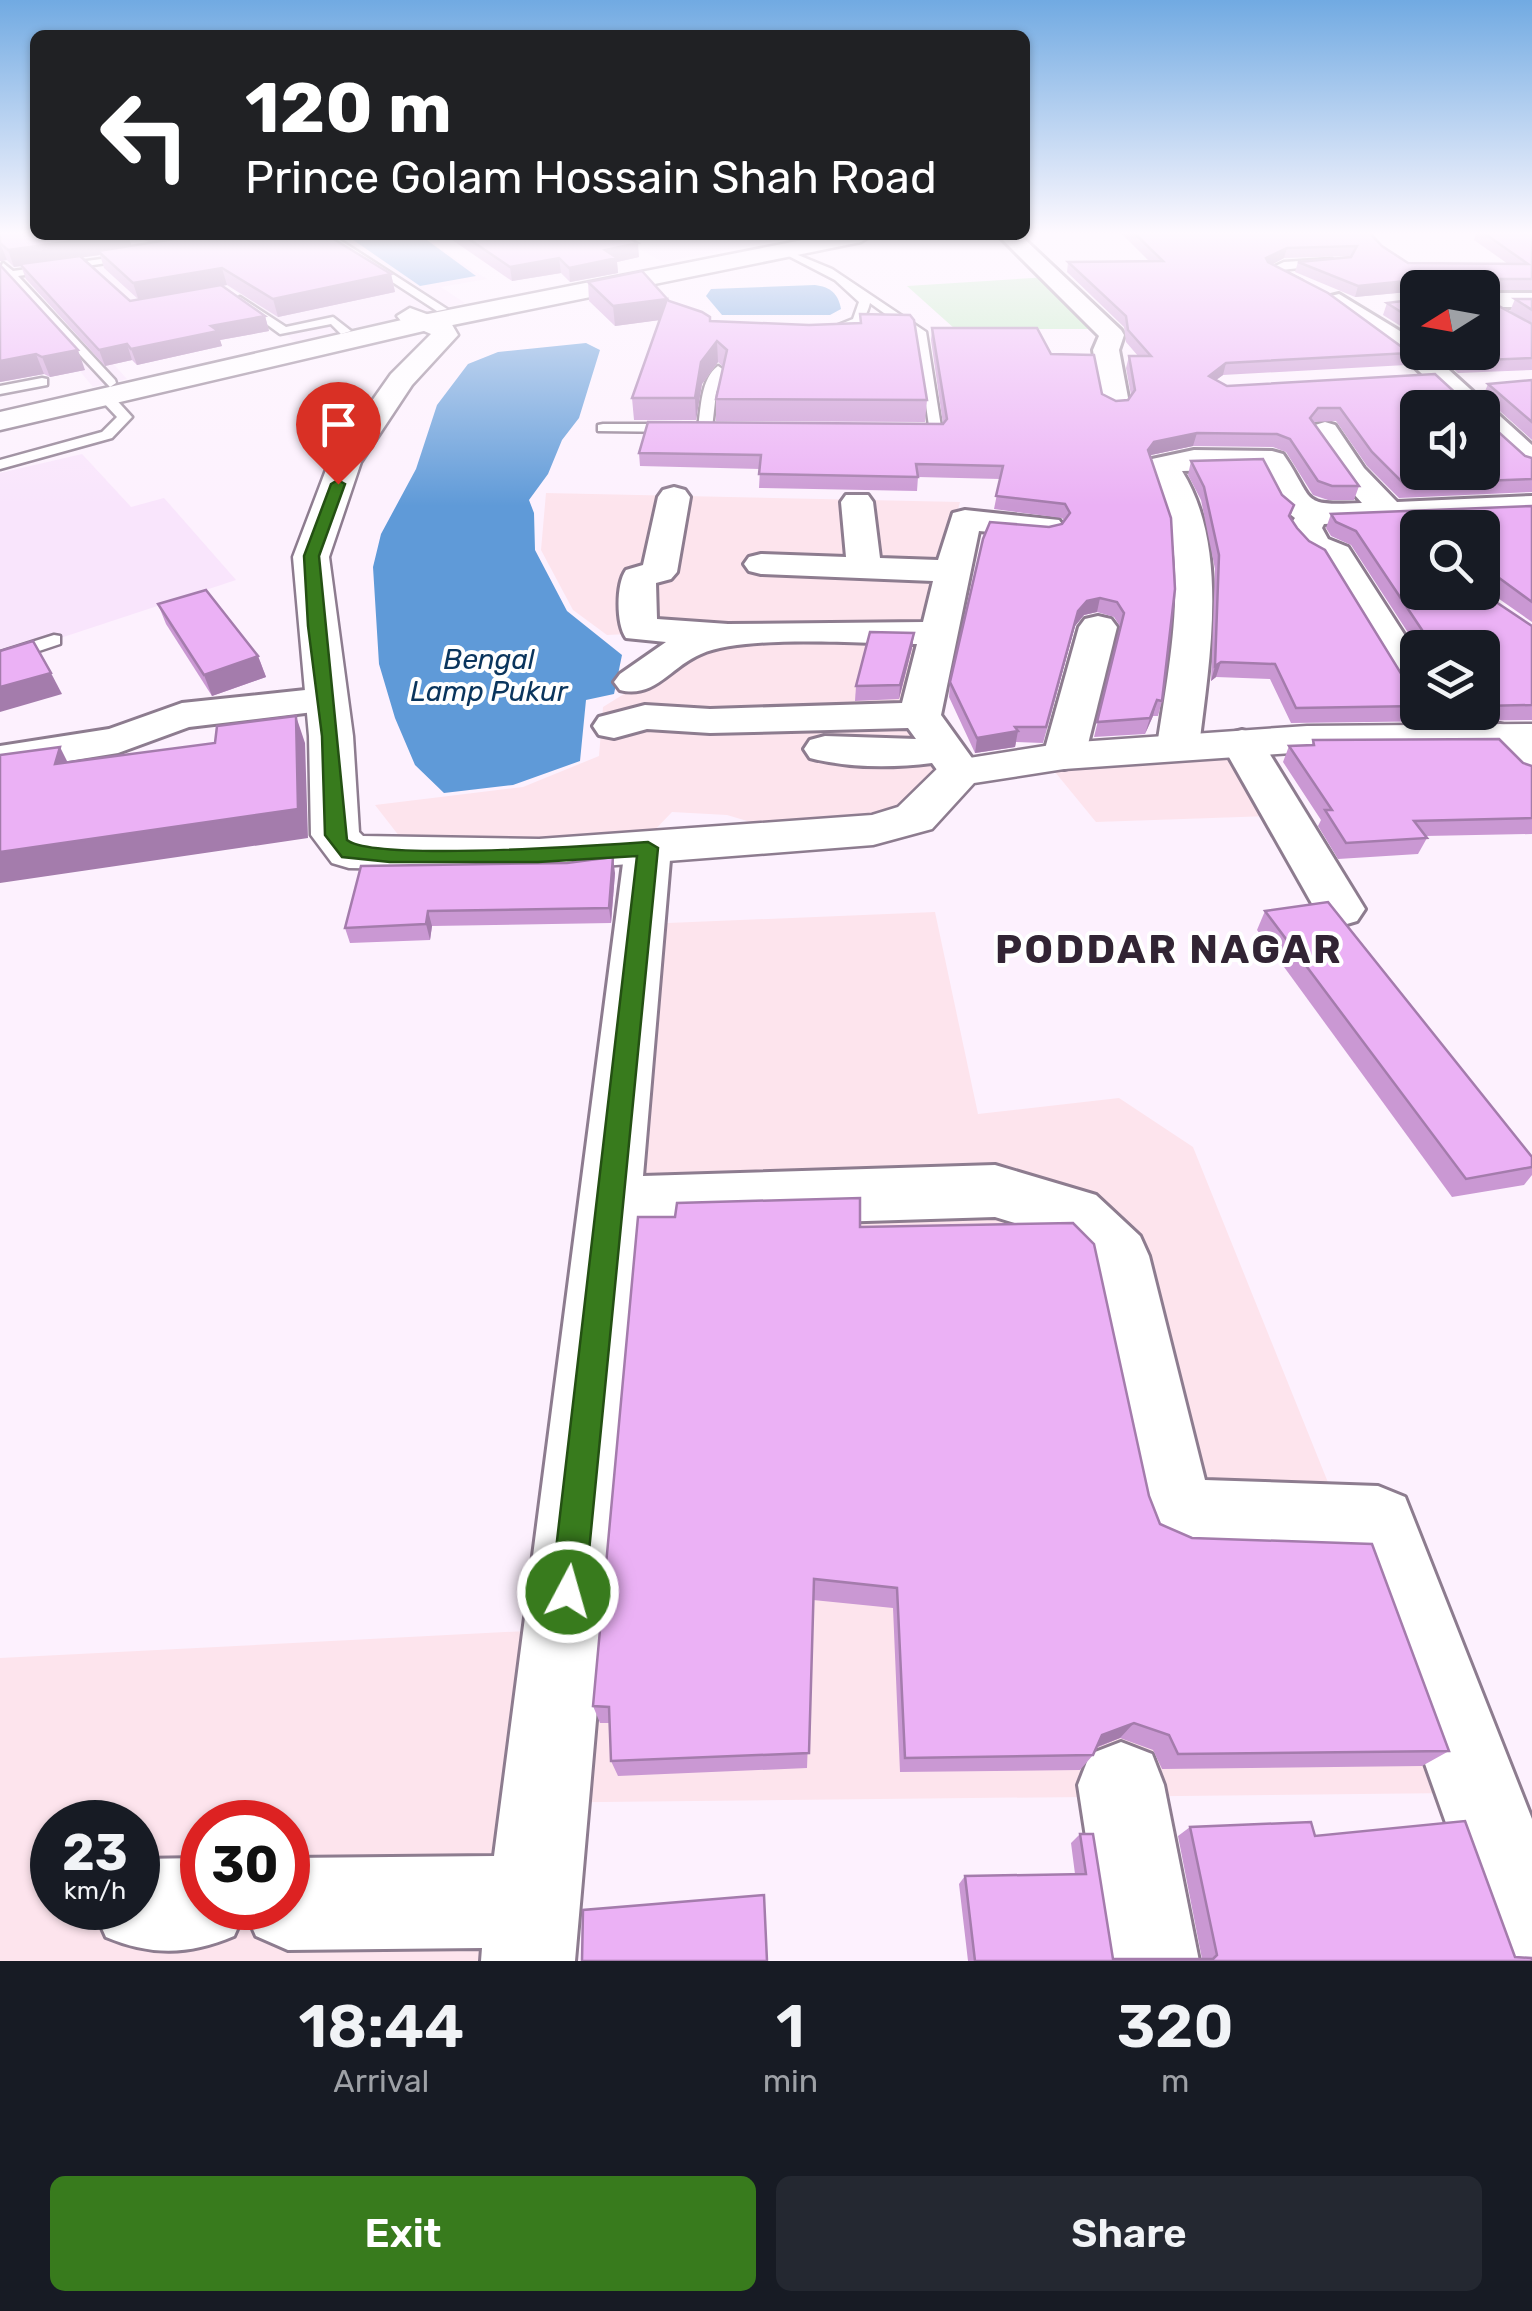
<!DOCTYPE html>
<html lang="en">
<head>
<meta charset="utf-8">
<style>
  body { margin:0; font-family:Rubik,sans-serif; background:#242831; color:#f1f3f6; height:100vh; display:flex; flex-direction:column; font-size:38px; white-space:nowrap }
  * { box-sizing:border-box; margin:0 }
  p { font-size:32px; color:#9ea1a6 }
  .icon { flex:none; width:55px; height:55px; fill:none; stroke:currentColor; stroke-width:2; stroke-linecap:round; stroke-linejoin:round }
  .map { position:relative; height:1961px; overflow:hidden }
  .drawer { display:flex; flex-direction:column; background:#171b24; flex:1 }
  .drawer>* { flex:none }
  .hud { position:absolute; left:30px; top:30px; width:1000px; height:210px; border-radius:15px; box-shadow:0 2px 8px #0004; background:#202124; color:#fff; overflow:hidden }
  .needle { width:65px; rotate:259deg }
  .buttons { position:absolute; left:1400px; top:270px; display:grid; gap:20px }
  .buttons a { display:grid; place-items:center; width:100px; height:100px; border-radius:15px; background:#171b24; box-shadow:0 2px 8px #0004; font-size:50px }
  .speed { position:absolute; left:30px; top:1800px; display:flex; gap:20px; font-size:50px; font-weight:700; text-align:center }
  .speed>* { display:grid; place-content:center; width:130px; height:130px; border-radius:50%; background:#171b24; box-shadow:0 2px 8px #0004; line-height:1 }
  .speed small { font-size:25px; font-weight:400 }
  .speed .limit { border:15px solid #d22; background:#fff; color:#111 }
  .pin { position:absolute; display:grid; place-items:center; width:85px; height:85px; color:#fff; margin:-102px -42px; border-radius:50% 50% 50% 0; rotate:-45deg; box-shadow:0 0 10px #0007 }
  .pin .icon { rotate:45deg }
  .me { position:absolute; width:110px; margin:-55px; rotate:6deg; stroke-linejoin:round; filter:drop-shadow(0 0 8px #0008) }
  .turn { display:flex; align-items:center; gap:35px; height:210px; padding:0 50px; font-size:45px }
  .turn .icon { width:130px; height:130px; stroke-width:2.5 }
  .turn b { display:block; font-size:70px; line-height:85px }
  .eta { display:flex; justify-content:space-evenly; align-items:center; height:170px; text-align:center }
  .eta b { font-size:60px; font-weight:600; line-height:70px }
  .button { display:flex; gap:20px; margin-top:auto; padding:20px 50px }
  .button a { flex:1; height:115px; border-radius:15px; background:#387b1d; color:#fff; font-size:40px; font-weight:600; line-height:115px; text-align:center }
  .button a+a { background:#242831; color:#f1f3f6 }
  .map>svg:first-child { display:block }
  .built { fill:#f9e5fc }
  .industrial { fill:#fde4ed; fill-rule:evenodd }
  .green { fill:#beebbf }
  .water { fill:#5f9ad8 }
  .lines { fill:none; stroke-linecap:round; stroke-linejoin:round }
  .service-casing { stroke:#8d7c8f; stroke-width:5 }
  .minor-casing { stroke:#8d7c8f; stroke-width:6 }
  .tertiary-casing { stroke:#8d7c8f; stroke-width:5 }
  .primary-casing { stroke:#8d7c8f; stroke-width:5 }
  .service { fill:#fff; fill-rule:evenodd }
  .minor { fill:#fff; fill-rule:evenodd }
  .tertiary { fill:#fff; fill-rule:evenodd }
  .primary { fill:#fff; fill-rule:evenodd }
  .wall { fill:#ca98d3; fill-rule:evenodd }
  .shaded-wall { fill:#a47cac }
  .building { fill:#ebb1f5; stroke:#a47cac; stroke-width:2.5; fill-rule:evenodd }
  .route { fill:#387b1d; stroke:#245013; stroke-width:2.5 }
  .labels { text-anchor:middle; stroke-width:8; stroke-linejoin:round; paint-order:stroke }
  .far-water-label { font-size:28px; font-style:italic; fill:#0a355d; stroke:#fff }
  .district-label { font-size:40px; font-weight:bold; letter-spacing:2.5px; fill:#322434; stroke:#fff }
</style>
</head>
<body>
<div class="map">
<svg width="1532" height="1961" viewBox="0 0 1532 1961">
  <rect width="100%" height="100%" fill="#fdf1fe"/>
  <g class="built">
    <polygon points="0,231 35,235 444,235 426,239 487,279 441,287 465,303 295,342 233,290 74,320 127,379 93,387 7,284 0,285"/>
    <polygon points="646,235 807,235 663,262 639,249 662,244"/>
    <polygon points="82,454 131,507 164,498 236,580 0,658 0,473"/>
  </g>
  <g class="industrial">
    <polygon points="546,493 960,502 926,629 732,629 607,635 573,610 541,550"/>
    <polygon points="739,637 930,638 948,768 907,810 872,824 771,828 727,815 672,812 649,836 410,850 375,805 523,787 599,756 603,707 698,648"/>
    <polygon points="1231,748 1270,816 1096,822 1046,761"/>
    <path d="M935 912 978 1114 1119 1098 1193 1147 1453 1793 511 1803 482 1961H0V1658L527 1631 620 925ZM52 1822H138V1908H52ZM202 1822H288V1908H202Z"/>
  </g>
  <polygon class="green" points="1048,277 1101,329 955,329 907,286"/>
  <g class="water">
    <polygon points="346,235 420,235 476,276 420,286"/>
    <path d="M815 285C830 287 838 293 841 309L830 315H722L706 296 711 289Z"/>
    <polygon points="586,343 600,350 579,418 562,440 548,474 529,500 534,513 535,550 567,611 622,655 614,694 586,700 580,761 513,785 444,793 415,765 395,718 379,664 373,567 381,534 416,469 437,405 468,364 498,352"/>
  </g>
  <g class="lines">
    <defs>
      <g id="service">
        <polygon points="320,235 332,235 447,309 437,311"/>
        <path d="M781 248 832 269 926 332 942 433 909 434 902 430 909 426H929L916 336 870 303C864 328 844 337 821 338V332L853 319 859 302 835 280 781 252Z"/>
        <polygon points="138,254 134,259 18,276 115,380 116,383 110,387 0,269 3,263 13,271"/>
        <polygon points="1332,259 1336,264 1281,270 1302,281 1298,286 1267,270 1284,262"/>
        <polygon points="240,297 286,327 333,317 351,331 341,334 331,324 280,334 236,302"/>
        <path d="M718 366 724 370 716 393 712 428 705 432 698 428C701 408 701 378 718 366Z"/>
        <polygon points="42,378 47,379 47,385 0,394 0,386"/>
        <polygon points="101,394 111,394 132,417 112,438 0,469 0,460 102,432 117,417 101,400"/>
        <polygon points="603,424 679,424 686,428 679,432 598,431 598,425"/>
        <polygon points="54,635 60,636 60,644 0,664 0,652"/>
      </g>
      <g id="minor">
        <polygon points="998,235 1020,235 1121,330 1124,335 1119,350 1129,403 1125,409 1115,411 1101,403 1093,350 1099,336"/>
        <rect x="1482" y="293" width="50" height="14"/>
        <polygon points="1339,294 1418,342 1418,352 1429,352 1532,445 1532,470 1521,467 1482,430 1482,408 1458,408 1400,353 1331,306 1327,301 1331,296"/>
        <path d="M1325 422 1335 425 1364 468 1397 502 1532 496V516L1324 524 1322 528 1328 539 1348 547 1418 656V701L1404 698 1398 689 1323 561C1303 553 1298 547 1288 528L1295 518 1281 507 1261 469 1182 471C1230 548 1209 661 1199 747L1193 756 1178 760 1163 756 1157 747C1170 657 1195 549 1148 465L1152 459 1194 450 1272 451 1283 454C1316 502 1298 506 1362 503L1342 481 1310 431 1315 425Z"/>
        <path d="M674 487 685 490 690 497 677 572 671 579 656 583 657 619 728 624 923 622 933 581 761 574 749 571 744 564 749 557 761 554 846 557 841 502 846 495H868L873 502 880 558 938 560 953 513 965 510 1059 520 1064 527 1059 534 1047 537 979 531 941 715 982 772 975 781 960 785 945 781 932 763C892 768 849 768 810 758L804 749 810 740 825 736 916 739 908 728 710 733 647 729 614 738 599 735 593 726 599 717 645 705 710 709 902 703 917 644C863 644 747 634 701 654 671 666 655 699 620 690L614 682 620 674 666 642 626 638C616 624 616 584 626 570L643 565 658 497 663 490Z"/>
        <polygon points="1098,616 1111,619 1117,627 1085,756 1079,765 1064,769 1049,765 1043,756 1079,627 1085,619"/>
        <polygon points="324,688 338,691 344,700 338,709 189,727 118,753 0,772 0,746 109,729 182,703"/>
        <polygon points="1500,724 1515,728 1532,744 1532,780 1517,776 1479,737 1485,728"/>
        <polygon points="1242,730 1257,734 1263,743 1365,909 1357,921 1340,926 1323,921 1315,909 1221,743 1227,734"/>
        <path d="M648 833 665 837 671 848 643 1176 995 1165 1096 1195 1140 1236 1149 1256 1205 1480 1378 1486 1405 1497 1532 1819V1961H1495L1353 1561 1177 1555 1150 1544 1139 1517 1088 1269 1054 1235 995 1217 639 1228 575 1961H481L482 1948 288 1950 256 1936 245 1911 234 1936C189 1955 151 1956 106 1937L93 1908H138V1859L202 1858V1908H288V1858L494 1856 625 848 631 837Z"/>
        <polygon points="1121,1742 1152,1754 1164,1785 1199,1961 1105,1961 1078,1785 1090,1754"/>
      </g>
      <polygon id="tertiary" points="410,308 451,323 458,335 412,385 361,462 329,557 353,736 359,832 363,836 539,839 872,815 898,807 944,762 1064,743 1307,726 1532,724 1532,750 1307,752 1064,769 974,783 932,829 873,845 539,871 349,868 332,863 311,835 309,736 293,557 329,462 391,374 431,334 401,321 397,316"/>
      <polygon id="primary" points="828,235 872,235 861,242 428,330 0,430 0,412 428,314"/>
    </defs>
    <use href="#service" class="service-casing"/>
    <use href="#minor" class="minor-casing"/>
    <use href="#tertiary" class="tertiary-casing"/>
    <use href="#primary" class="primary-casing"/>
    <use href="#service" class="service"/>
    <use href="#minor" class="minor"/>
    <use href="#tertiary" class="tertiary"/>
    <use href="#primary" class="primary"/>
  </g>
  <g class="wall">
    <path d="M0 231 35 235H128L131 245 150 243 135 235H327L391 274 395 292 278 317 227 285 222 286 265 316 269 331 220 340 222 346 137 365 132 360 105 366 26 279 21 266 14 267 7 260 0 261ZM100 255 104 268 138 299 130 301 81 257Z"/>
    <polygon points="1119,231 1368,231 1382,246 1408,263 1508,264 1474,240 1477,231 1532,231 1532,290 1484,290 1484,298 1529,323 1510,311 1515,299 1532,299 1532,370 1458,373 1435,352 1482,352 1482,288 1418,288 1418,291 1355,297 1295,272 1298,262 1351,256 1284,258 1272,264 1410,353 1406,365 1223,375 1216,380 1227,386 1485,420 1525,456 1532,458 1532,492 1399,498 1367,466 1336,421 1313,422 1359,486 1354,500 1328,500 1313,495 1286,452 1273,447 1193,446 1151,455 1162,701 1158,716 1153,716 1145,734 1094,737 1121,628 1114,617 1097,612 1084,615 1075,626 1043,743 1016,742 1015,747 975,753 949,697 950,682 1049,527 1062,524 1064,521 1062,518 994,509 1000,479 918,477 917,491 759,488 760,469 640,466 639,453 943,424 931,340 932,328 1051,354 1102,394 1116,401 1128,400 1131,395 1126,368 1129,356 1138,356 1126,342 1124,327 1067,272 1068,262 1149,261"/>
    <polygon points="445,235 624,235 639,257 617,262 618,273 570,282 561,273 512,281"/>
    <polygon points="0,265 85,370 50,377 44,374 0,382"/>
    <polygon points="588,282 669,301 710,317 711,321 809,325 860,323 860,314 927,400 925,422 716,421 716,399 723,367 718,362 702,384 696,420 634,420 632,398 659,320 615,326 589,301"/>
    <polygon points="1418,299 1418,337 1383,315 1387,303"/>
    <polygon points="1532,380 1532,440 1483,396 1488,384"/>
    <polygon points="1191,461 1282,495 1294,505 1290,518 1297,528 1408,685 1418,687 1418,712 1482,712 1482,648 1418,648 1351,545 1331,536 1326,528 1331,514 1532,506 1532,622 1482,587 1482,528 1418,592 1532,626 1532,720 1291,723 1270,679 1216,677 1211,681 1215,569 1201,500 1188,475"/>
    <polygon points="158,604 258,656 266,677 212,696 166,624"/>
    <polygon points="914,633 912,648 899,699 855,701 856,686"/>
    <polygon points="1313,740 1523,763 1532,766 1532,834 1425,836 1427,838 1418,854 1338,859 1318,826 1321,820 1283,762 1289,746 1312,745"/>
    <polygon points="615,873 611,923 432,926 430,940 350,943 345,928"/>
    <polygon points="1265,911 1532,1157 1532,1175 1524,1185 1452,1197 1257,930"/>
    <polygon points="860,1227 1149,1496 1160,1524 1192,1538 1449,1751 1422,1766 1162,1769 1153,1750 1120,1738 1096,1748 1093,1755 1080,1770 900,1772 893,1608 813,1600 807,1768 618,1776 611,1761 610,1723 600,1723 593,1706"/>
    <polygon points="1190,1827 1315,1836 1515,1957 1532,1961 968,1961 959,1884 965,1876 1075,1874 1071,1843 1080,1834 1113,1959 1202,1959 1178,1836"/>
  </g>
  <g class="shaded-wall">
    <polygon points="112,235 128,235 133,250 98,251 100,255 14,267 8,250"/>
    <polygon points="153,235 254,235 157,246"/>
    <polygon points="0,243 7,260 0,261"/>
    <polygon points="638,243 639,257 617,262 618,273 570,282 569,268 605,250"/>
    <polygon points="1287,248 1284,258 1264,269 1266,258"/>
    <polygon points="559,258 561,273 512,281 510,267"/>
    <polygon points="222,268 227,285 139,301 133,283"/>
    <polygon points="391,274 395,292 278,317 273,299"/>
    <polygon points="1424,279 1421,288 1418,288 1418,291 1355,297 1358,286"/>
    <polygon points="667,299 668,319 615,326 613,306"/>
    <polygon points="265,316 269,331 220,340 222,346 137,365 131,349 211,326"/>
    <polygon points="717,341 718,362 702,384 696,420 695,398 701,362"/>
    <polygon points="127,344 132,360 105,366 99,350"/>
    <polygon points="78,350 85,370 50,377 42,357"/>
    <polygon points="36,354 44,374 0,382 0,361"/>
    <polygon points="1226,363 1223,375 1205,388 1209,376"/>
    <polygon points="1197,433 1193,446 1151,455 1145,463 1148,450 1154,442"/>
    <polygon points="1100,598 1097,612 1084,615 1075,626 1043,743 1078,611 1087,601"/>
    <polygon points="914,633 912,648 899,699 900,685"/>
    <polygon points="258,656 266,677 212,696 204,675"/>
    <polygon points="1221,662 1216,677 1211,681 1215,666"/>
    <polygon points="51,673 62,694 0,712 0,687"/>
    <polygon points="1157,700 1153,716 1145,734 1150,718"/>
    <polygon points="296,716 305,743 308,838 0,883 0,852"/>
    <polygon points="1018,731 1015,747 975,753 977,738"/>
    <polygon points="60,747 74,775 55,764"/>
    <polygon points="613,857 615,873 611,923 609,908"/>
    <polygon points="428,911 432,926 430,940 426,924"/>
    <polygon points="1134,1723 1120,1738 1089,1750 1102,1735"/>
  </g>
  <g class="building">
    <polygon points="0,231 35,231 35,235 115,235 8,250 0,243"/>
    <path d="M1132 231H1368L1382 246 1408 263 1528 264 1481 231H1532V279H1484V298L1532 324V358L1463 361 1454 352H1482V288H1425L1424 279 1358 286 1298 262 1351 257 1357 246 1287 248 1266 258 1268 262 1328 293 1410 353 1226 363 1209 376 1227 386 1435 374 1461 398 1484 399 1485 420 1525 456 1532 458V479L1404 484 1372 452 1340 408H1318L1310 418 1359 486H1332L1318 481 1290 439 1277 434 1197 433 1154 442 1148 450 1171 518 1175 589 1162 701 1157 700 1150 718 1097 722 1124 613 1117 602 1100 598 1087 601 1078 611 1046 727H1015L1018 731 977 738 950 682 983 539 990 522 1049 527 1062 524 1070 513 1065 504 996 496 1003 466 916 464 918 477 759 474 761 455 639 453 648 422 943 424 947 419 932 328H1037L1051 354 1094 355 1102 394 1116 401 1128 400 1135 390 1129 356H1151L1128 330 1126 316 1068 262 1163 261ZM1418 408H1482V472H1418Z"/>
    <polygon points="200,235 327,235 391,274 273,299 222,268 133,283 98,251"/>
    <polygon points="463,235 624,235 638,243 605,250 617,258 569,268 559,258 510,267"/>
    <polygon points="80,256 130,301 221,285 265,316 211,326 218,331 131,349 127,344 99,350 20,264"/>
    <polygon points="0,265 78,350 42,357 36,354 0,361"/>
    <polygon points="642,271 669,301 702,312 710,317 710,321 809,325 861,323 860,314 910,315 914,320 927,400 716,399 727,350 717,341 701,362 695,398 632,398 667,299 613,306 588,282"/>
    <polygon points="1418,299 1418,323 1387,303"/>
    <polygon points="1515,299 1532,299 1532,310"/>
    <polygon points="1532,380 1532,422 1488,384"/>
    <polygon points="1263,459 1282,495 1294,505 1289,516 1297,528 1309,541 1325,550 1408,685 1418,687 1418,706 1296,708 1275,664 1221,662 1215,666 1219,555 1204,487 1191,461"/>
    <polygon points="1532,506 1532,602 1491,572 1482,573 1482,528 1418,528 1418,592 1481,592 1532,626 1532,705 1482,706 1482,648 1428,648 1428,639 1356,531 1336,522 1331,514"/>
    <polygon points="206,590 258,656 204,675 158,604"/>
    <polygon points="870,632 914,633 900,685 856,686"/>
    <polygon points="33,641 51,673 0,687 0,651"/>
    <polygon points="296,716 298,809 0,852 0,755 60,747 55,764 215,743 217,726"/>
    <polygon points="1499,739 1523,763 1532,766 1532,818 1414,821 1427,838 1346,843 1325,810 1332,810 1289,746 1314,745 1313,740"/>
    <polygon points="613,857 609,908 428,911 426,924 345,928 361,866 567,863"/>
    <polygon points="1328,902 1532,1157 1532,1167 1466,1179 1265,911"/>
    <polygon points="860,1198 860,1227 1073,1223 1094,1244 1149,1496 1160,1524 1192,1538 1372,1544 1449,1751 1178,1754 1169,1735 1134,1723 1102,1735 1093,1755 905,1758 897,1588 814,1579 809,1753 611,1761 609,1707 593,1706 638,1217 675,1217 677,1203"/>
    <polygon points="1465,1821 1515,1957 1532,1958 1532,1961 975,1961 965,1876 1086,1874 1080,1834 1093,1834 1113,1959 1213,1959 1217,1955 1190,1827 1311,1822 1315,1836"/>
    <polygon points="764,1895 767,1961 582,1961 583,1910"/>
  </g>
  <linearGradient id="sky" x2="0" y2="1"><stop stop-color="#71aae2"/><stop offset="0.46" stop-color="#fef9ff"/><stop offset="1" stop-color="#fef9ff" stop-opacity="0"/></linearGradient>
  <rect width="1532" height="506" fill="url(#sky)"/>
  <path class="route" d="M338 480 345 484 319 556 347 840C374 862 602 845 648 842L658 848 585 1592 580 1604 568 1609 556 1604 551 1592 637 856 538 862H390L342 857 325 835 322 736 308 626 304 556 331 484Z"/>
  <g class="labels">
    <g class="far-water-label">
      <text x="489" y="669">Bengal<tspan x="489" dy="32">Lamp Pukur</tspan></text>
    </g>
    <g class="district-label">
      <text x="1169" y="963">PODDAR NAGAR</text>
    </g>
  </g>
</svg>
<div class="buttons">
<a><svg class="needle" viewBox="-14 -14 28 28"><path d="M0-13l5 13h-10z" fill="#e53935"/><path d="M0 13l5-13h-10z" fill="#9ea1a6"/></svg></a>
<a><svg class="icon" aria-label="sound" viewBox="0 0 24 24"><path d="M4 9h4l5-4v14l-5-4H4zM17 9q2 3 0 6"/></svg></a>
<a><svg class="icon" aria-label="search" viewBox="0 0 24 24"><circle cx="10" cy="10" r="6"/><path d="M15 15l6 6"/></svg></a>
<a><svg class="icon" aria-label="layers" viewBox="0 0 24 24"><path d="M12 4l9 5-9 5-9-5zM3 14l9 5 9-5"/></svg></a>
</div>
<div class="speed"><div>23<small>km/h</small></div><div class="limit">30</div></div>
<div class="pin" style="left:338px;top:484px;background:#d93025"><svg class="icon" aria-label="arrive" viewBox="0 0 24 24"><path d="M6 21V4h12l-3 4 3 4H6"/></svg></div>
<svg class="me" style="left:568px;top:1592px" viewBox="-20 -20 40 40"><circle r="17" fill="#387b1d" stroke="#fff" stroke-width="3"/><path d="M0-11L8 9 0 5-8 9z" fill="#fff"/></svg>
<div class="hud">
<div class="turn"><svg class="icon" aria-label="left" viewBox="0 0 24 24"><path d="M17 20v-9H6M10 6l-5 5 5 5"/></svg><div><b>120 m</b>Prince Golam Hossain Shah Road</div></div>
</div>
</div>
<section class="drawer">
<div class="eta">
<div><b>18:44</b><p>Arrival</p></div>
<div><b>1</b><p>min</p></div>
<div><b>320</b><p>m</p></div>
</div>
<div class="button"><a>Exit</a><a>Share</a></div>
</section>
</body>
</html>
